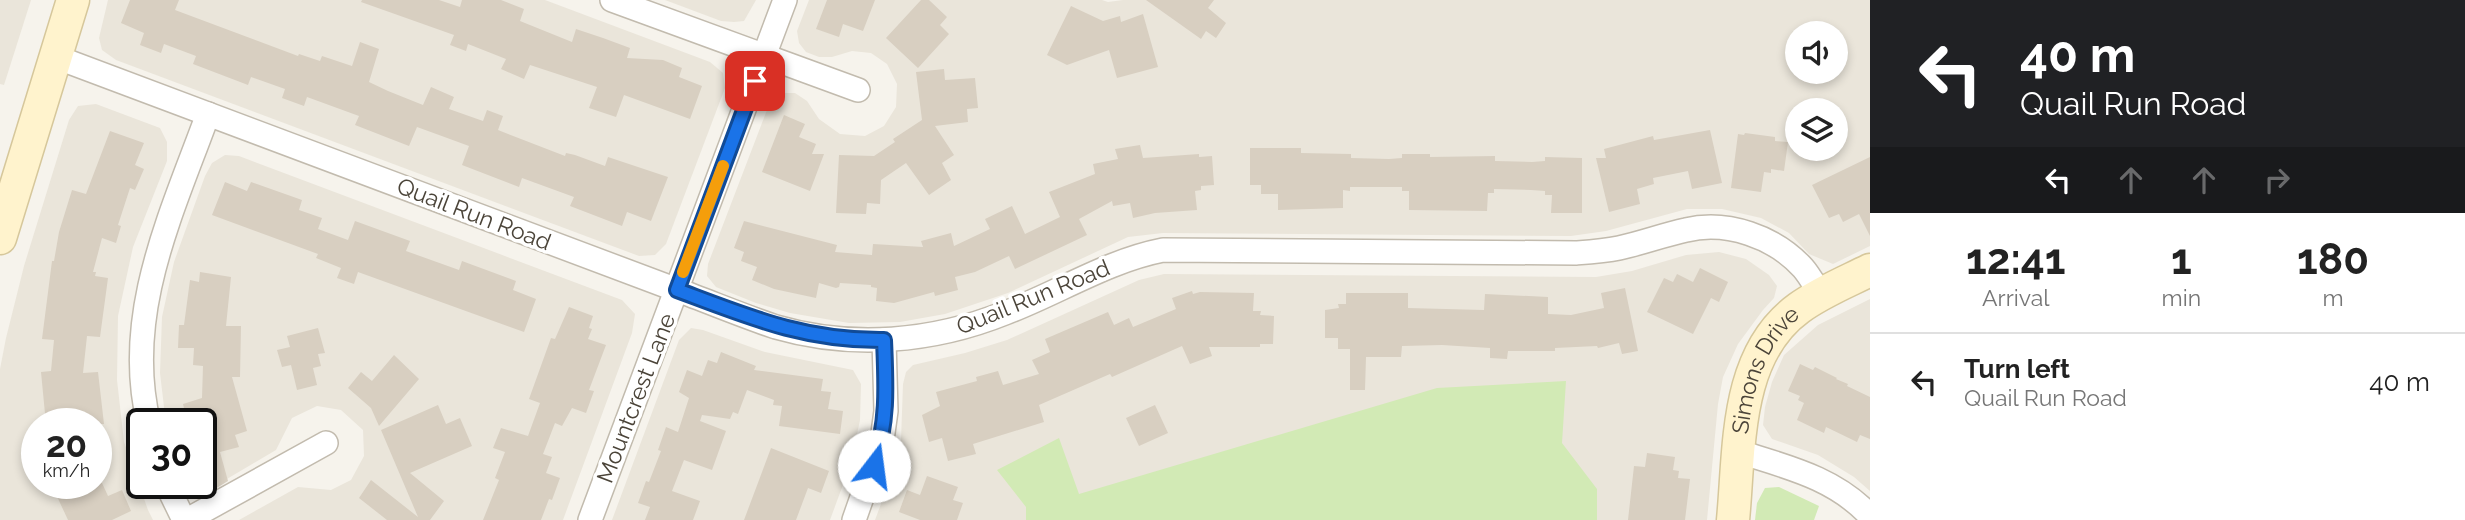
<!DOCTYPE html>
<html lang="en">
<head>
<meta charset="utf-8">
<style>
  body { margin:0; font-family:Raleway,sans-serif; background:#f6f6f6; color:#222; height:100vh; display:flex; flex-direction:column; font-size:26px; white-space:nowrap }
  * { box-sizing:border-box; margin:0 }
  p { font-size:23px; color:#767676 }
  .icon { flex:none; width:38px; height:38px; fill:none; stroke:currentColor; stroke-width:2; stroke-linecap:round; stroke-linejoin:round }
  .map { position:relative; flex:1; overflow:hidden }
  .side { display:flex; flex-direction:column; background:#fff; width:595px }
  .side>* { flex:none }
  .top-card { background:#202124; color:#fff; overflow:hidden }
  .controls { position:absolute; left:1785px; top:21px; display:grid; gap:14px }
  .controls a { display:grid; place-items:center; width:63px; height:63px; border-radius:50%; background:#fff; box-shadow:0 4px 10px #0003; font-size:35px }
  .speed { position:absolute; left:21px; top:408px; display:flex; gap:14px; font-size:35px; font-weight:700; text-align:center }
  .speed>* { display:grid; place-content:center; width:91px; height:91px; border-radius:50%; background:#fff; box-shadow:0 4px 10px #0003; line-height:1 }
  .speed small { font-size:18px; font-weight:400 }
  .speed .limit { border:4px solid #111; border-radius:10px; background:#fff; color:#111 }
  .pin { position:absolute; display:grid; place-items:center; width:60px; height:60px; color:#fff; margin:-30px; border-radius:14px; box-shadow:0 4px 10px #0006 }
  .me { position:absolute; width:77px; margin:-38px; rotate:15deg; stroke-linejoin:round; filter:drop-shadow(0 0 5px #0008) }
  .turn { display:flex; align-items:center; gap:24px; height:147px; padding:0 35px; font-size:32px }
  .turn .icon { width:91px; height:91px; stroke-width:2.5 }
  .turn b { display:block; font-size:49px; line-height:60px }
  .lanes { display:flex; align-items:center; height:66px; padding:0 35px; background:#0003; justify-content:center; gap:35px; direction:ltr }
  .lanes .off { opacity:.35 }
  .eta { display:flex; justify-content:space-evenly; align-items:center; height:119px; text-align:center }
  .eta b { font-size:42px; font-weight:700; line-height:49px }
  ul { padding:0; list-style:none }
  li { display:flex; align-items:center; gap:21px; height:98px; padding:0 35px; border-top:2px solid #e0e0e0 }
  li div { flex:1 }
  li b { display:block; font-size:26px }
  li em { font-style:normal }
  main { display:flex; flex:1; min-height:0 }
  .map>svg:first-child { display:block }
  .residential { fill:#eae5da; fill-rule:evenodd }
  .green { fill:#d2eab5 }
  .building { fill:#d8cfc1 }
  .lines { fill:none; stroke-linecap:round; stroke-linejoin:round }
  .street-casing { stroke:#c2bbae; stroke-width:26 }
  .secondary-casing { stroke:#d6c79b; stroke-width:35 }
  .street { stroke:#fff; stroke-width:23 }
  .secondary { stroke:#fff3cd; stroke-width:32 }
  .route-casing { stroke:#114b97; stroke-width:18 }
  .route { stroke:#1a73e8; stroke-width:12 }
  .slow { stroke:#f59e0b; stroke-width:12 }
  .labels { text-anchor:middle; stroke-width:7; stroke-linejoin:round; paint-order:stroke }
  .street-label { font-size:23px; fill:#4b4439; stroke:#fff }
</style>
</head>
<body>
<main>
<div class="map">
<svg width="1870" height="520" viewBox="0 0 1870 520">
  <rect width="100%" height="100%" fill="#f6f3ec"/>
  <g class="residential">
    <polygon points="0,0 31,0 4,85 0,84"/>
    <polygon points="108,0 545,0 710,62 723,73 725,88 666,244 655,255 639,256 116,60 102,50 99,38"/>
    <polygon points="665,0 756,0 744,21 734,22 721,21"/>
    <path d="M809 0H1102L1108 2 1123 0H1870V246L1833 264 1809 254 1789 233 1761 218 1722 209H1687L1606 231 1571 236 1163 233 1128 237 1008 293 945 314 900 322 849 323 790 313 756 303 716 287 707 276 708 264 770 102 781 93H795L807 101 819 119 840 134 865 136 884 126 896 107 897 84 887 64 871 53 852 51 832 57H819L806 52 799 43 797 31ZM1797 33H1836V72H1797ZM1797 110H1836V149H1797Z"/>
    <path d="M96 104 160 128 167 142V161L133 247 118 316 117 380 124 442 148 510 153 520H0V369L6 338 24 266 69 120 78 106ZM37 424H96V483H37Z"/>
    <polygon points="225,155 239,156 622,300 635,314 632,333 563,520 239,520 298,487 331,490 351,480 364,456 363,430 341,410 317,406 292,418 276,450 210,489 198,489 186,485 185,483 201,483 201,424 166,424 160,373 162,317 174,262 205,176 212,163"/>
    <polygon points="1719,252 1746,259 1769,275 1777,286 1774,298 1763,310 1738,344 1723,377 1718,404 1707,520 875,520 894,469 901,440 903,384 906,372 913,365 965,353 1007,340 1139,280 1164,274 1596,277 1632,271 1686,255"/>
    <polygon points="1870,299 1870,491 1854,477 1818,455 1772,439 1763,425 1765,407 1772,382 1784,355 1818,325"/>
    <polygon points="691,328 703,330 765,352 853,370 861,384 860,420 851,463 830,520 612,520 679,340"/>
  </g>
  <g class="green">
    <polygon points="1566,381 1562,443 1597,489 1597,520 1026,520 1026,507 997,470 1059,438 1079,494 1437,388"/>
    <polygon points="1779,487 1819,506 1814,520 1755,520 1757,503 1765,488"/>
  </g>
  <g class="building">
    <polygon points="130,0 179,0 175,10 298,56 299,54 320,61 322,56 352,66 360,42 379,49 369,82 388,91 423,105 431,87 454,97 449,109 483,121 487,110 503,116 498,130 565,156 566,153 575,155 605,166 608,157 668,177 651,221 627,212 622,226 570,206 574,197 522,178 519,187 462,165 469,146 439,135 417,127 409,146 355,125 359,116 307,97 304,106 282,98 285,89 251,77 248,85 193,64 196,56 164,44 161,53 140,45 144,33 121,23"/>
    <polygon points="362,0 439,0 460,7 462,0 501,0 524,9 520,21 572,42 576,29 603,38 630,48 627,58 663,60 682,68 679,77 702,86 690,119 624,95 616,117 589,108 597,87 530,65 524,79 501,69 506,59 468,44 466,51 450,45 454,35 361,2"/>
    <polygon points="827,0 875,0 863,31 843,24 839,37 816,29"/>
    <polygon points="921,0 929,0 947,17 940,25 949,34 918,68 886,38"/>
    <polygon points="1146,0 1214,0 1208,8 1226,23 1216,38 1206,31 1201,39"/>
    <polygon points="1071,6 1103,21 1120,16 1121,22 1143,14 1158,67 1117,78 1109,50 1067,65 1047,55"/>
    <polygon points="944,69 945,80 975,78 978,108 967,109 968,122 935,126 954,155 942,163 951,180 929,195 906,163 881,180 880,204 867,203 866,214 836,213 839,155 874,156 895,142 893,139 922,120 916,72"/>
    <polygon points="784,115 805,124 799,137 816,144 812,154 824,154 810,191 762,172"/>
    <polygon points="1710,130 1722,183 1692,189 1688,171 1653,178 1654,184 1637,189 1640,204 1609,212 1596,158 1606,158 1604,149 1653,136 1654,140"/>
    <polygon points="110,131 144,143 135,165 144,169 135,190 130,188 118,225 121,226 116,243 102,238 93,272 96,272 95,276 108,278 100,337 87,336 83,373 98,372 104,424 46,424 41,372 51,371 54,340 42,339 52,261 54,261 59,232 72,190 86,194"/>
    <polygon points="1745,133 1775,137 1775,141 1788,142 1784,171 1771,169 1771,173 1764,172 1761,192 1731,188 1738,134 1744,135"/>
    <polygon points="1140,145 1143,158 1199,154 1199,157 1212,156 1214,185 1201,186 1201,190 1195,191 1197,210 1155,213 1133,218 1130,203 1113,206 1112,201 1079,219 1087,235 1015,269 1009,256 975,272 955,277 958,290 935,296 934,292 894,303 876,301 877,288 871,287 871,285 840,283 839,287 836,288 819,283 816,298 774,289 752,280 757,267 741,261 744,252 734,248 744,221 837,245 835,252 872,255 873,244 923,247 921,241 951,233 954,246 990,229 985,219 1012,206 1025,234 1060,217 1049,192 1095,174 1093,164 1118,159 1115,149"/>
    <polygon points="1250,148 1301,148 1301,153 1351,154 1351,158 1389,159 1402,158 1402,154 1430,154 1430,157 1495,156 1495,161 1532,162 1545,161 1545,157 1582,158 1582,213 1551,213 1552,195 1545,195 1545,191 1531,190 1494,189 1494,193 1488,193 1487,211 1409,210 1409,191 1402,191 1402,187 1350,187 1350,191 1343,190 1343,208 1278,210 1278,194 1261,194 1261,185 1250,185"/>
    <polygon points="1870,157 1870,236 1859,214 1843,222 1839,214 1829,218 1812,185"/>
    <polygon points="225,182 247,191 251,182 302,200 299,210 322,218 318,229 348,240 355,221 410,241 406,251 459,270 462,261 516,281 513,290 536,299 524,332 358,272 354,284 337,278 341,268 316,258 318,254 212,215"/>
    <polygon points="1700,268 1728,282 1719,302 1711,298 1693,334 1647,312 1664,278 1673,282 1677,274 1693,282"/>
    <polygon points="200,272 231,277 226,326 241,326 240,377 232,377 247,431 235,435 239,447 220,452 228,481 215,489 201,442 201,424 188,424 183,404 202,398 203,366 193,365 194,348 178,348 179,325 184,325 190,280 199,282"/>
    <polygon points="1625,288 1638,351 1622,354 1619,343 1598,348 1597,346 1555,348 1555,351 1508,351 1507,359 1490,358 1490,348 1442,345 1402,346 1401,357 1366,357 1365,390 1350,390 1350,349 1338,349 1338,338 1325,338 1325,310 1339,308 1338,304 1346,304 1346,293 1408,293 1408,308 1484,310 1485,294 1548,297 1548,314 1571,315 1604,308 1601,293"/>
    <polygon points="1192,291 1193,294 1200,292 1254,293 1253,311 1261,311 1260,315 1274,316 1273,344 1260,344 1260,347 1209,347 1212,356 1190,364 1182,346 1112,377 1110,374 1039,405 1044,422 973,444 976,454 948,461 942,438 929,442 922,415 940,406 936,392 977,381 976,377 998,371 1003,385 1039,374 1032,360 1050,352 1045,339 1108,312 1114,325 1129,318 1133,327 1176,309 1172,298"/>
    <polygon points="569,307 593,316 589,328 592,329 588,339 606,345 589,390 594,391 586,413 572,408 562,426 555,423 543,454 552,457 546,473 560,478 552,500 549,499 541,520 483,520 499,480 495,478 505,452 493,448 501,428 528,436 540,403 529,399 551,338 555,339"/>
    <polygon points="318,328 325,353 318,354 321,366 313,368 317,385 297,390 291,365 282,367 277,350 290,347 287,336"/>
    <polygon points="721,352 756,366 754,370 823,379 821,391 831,392 828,409 843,411 840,434 779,426 782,406 773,405 774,400 747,390 738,414 733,412 730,419 702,415 700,421 726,431 712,470 684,460 672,491 700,501 693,520 645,520 650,507 638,503 646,481 649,482 661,451 658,450 666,427 678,432 689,398 679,392 687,370 702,376 708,360 717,363"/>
    <polygon points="394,355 419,379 379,426 371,408 348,388 361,372 372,381"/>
    <polygon points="1800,364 1813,370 1815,367 1837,378 1836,379 1848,384 1847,386 1870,397 1870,439 1860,435 1857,442 1826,427 1824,433 1797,420 1804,403 1798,400 1800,396 1788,391"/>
    <polygon points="438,405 446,424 460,418 472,446 410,473 444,501 430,520 387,520 359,498 371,480 418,517 381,430"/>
    <polygon points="1155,405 1168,433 1139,446 1126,418"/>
    <polygon points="771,448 829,471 821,493 808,488 796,520 744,520"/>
    <polygon points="1647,453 1675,457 1673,470 1679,471 1678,478 1690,479 1685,520 1628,520 1634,466 1645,467"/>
    <polygon points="927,476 958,487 953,500 963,503 957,520 920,520 899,512 907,490 920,495"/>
    <polygon points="69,483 102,483 108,496 122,490 131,511 112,520 68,520 54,490"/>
  </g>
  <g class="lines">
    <defs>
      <g id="street">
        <polyline points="612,0 858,90"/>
        <path d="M56 57 677 290C710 302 743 316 776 327 852 349 933 342 1005 313 1058 293 1107 261 1163 250L1576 253C1590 252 1605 251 1619 248 1642 243 1663 235 1686 230 1727 220 1775 237 1803 268 1810 276 1815 286 1821 295"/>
        <path d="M149 424C122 315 172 213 208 114"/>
        <path d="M1740 452C1787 467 1835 478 1870 516"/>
        <polyline points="166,483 184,520"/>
        <polyline points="187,520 326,443"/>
        <polyline points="590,520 785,0"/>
        <polyline points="854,520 882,440 886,411 884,340"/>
      </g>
      <g id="secondary">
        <polyline points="0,238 73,0"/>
        <path id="s1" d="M1733 520C1740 448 1734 355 1799 308 1821 292 1846 282 1870 270"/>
      </g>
    </defs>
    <use href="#street" class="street-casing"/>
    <use href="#secondary" class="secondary-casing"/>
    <use href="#street" class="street"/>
    <use href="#secondary" class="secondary"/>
  </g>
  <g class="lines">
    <defs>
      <path id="route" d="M755 81 677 290C749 317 805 341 884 340 886 388 888 419 874 466"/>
    </defs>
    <use href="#route" class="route-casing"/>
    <use href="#route" class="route"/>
    <polyline class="slow" points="683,272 723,166"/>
  </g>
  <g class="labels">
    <g class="street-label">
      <text transform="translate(474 214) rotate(21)" y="8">Quail Run Road</text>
      <text transform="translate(1033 297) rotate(-22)" y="8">Quail Run Road</text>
      <text dy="8" stroke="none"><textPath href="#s1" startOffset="156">Simons Drive</textPath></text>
      <text transform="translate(636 398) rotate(-69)" y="8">Mountcrest Lane</text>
    </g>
  </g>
</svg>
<div class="controls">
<a><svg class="icon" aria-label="sound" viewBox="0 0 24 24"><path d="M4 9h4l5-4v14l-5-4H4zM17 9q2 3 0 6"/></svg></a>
<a><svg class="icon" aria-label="layers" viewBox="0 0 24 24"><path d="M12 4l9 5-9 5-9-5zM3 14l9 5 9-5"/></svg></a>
</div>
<div class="speed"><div>20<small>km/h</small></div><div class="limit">30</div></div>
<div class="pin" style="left:755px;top:81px;background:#d93025"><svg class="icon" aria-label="arrive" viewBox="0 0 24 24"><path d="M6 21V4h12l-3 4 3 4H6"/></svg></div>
<svg class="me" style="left:874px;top:466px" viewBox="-20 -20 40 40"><circle r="19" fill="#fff"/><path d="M0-13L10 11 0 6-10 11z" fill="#1a73e8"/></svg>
</div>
<section class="side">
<div class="top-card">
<div class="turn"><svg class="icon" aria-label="left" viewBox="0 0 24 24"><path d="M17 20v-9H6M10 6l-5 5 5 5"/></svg><div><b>40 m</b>Quail Run Road</div></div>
<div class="lanes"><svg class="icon" aria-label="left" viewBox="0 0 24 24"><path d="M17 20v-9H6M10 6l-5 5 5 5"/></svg><svg class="icon off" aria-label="ahead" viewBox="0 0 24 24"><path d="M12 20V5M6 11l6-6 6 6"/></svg><svg class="icon off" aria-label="ahead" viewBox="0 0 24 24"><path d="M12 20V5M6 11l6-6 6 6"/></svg><svg class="icon off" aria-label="right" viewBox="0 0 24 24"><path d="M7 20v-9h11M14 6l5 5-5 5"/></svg></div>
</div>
<div class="eta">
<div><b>12:41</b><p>Arrival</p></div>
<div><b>1</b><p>min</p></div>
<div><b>180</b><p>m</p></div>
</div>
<ul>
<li><svg class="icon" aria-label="left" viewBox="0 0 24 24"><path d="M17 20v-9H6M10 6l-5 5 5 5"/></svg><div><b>Turn left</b><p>Quail Run Road</p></div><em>40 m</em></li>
</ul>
</section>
</main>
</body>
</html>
